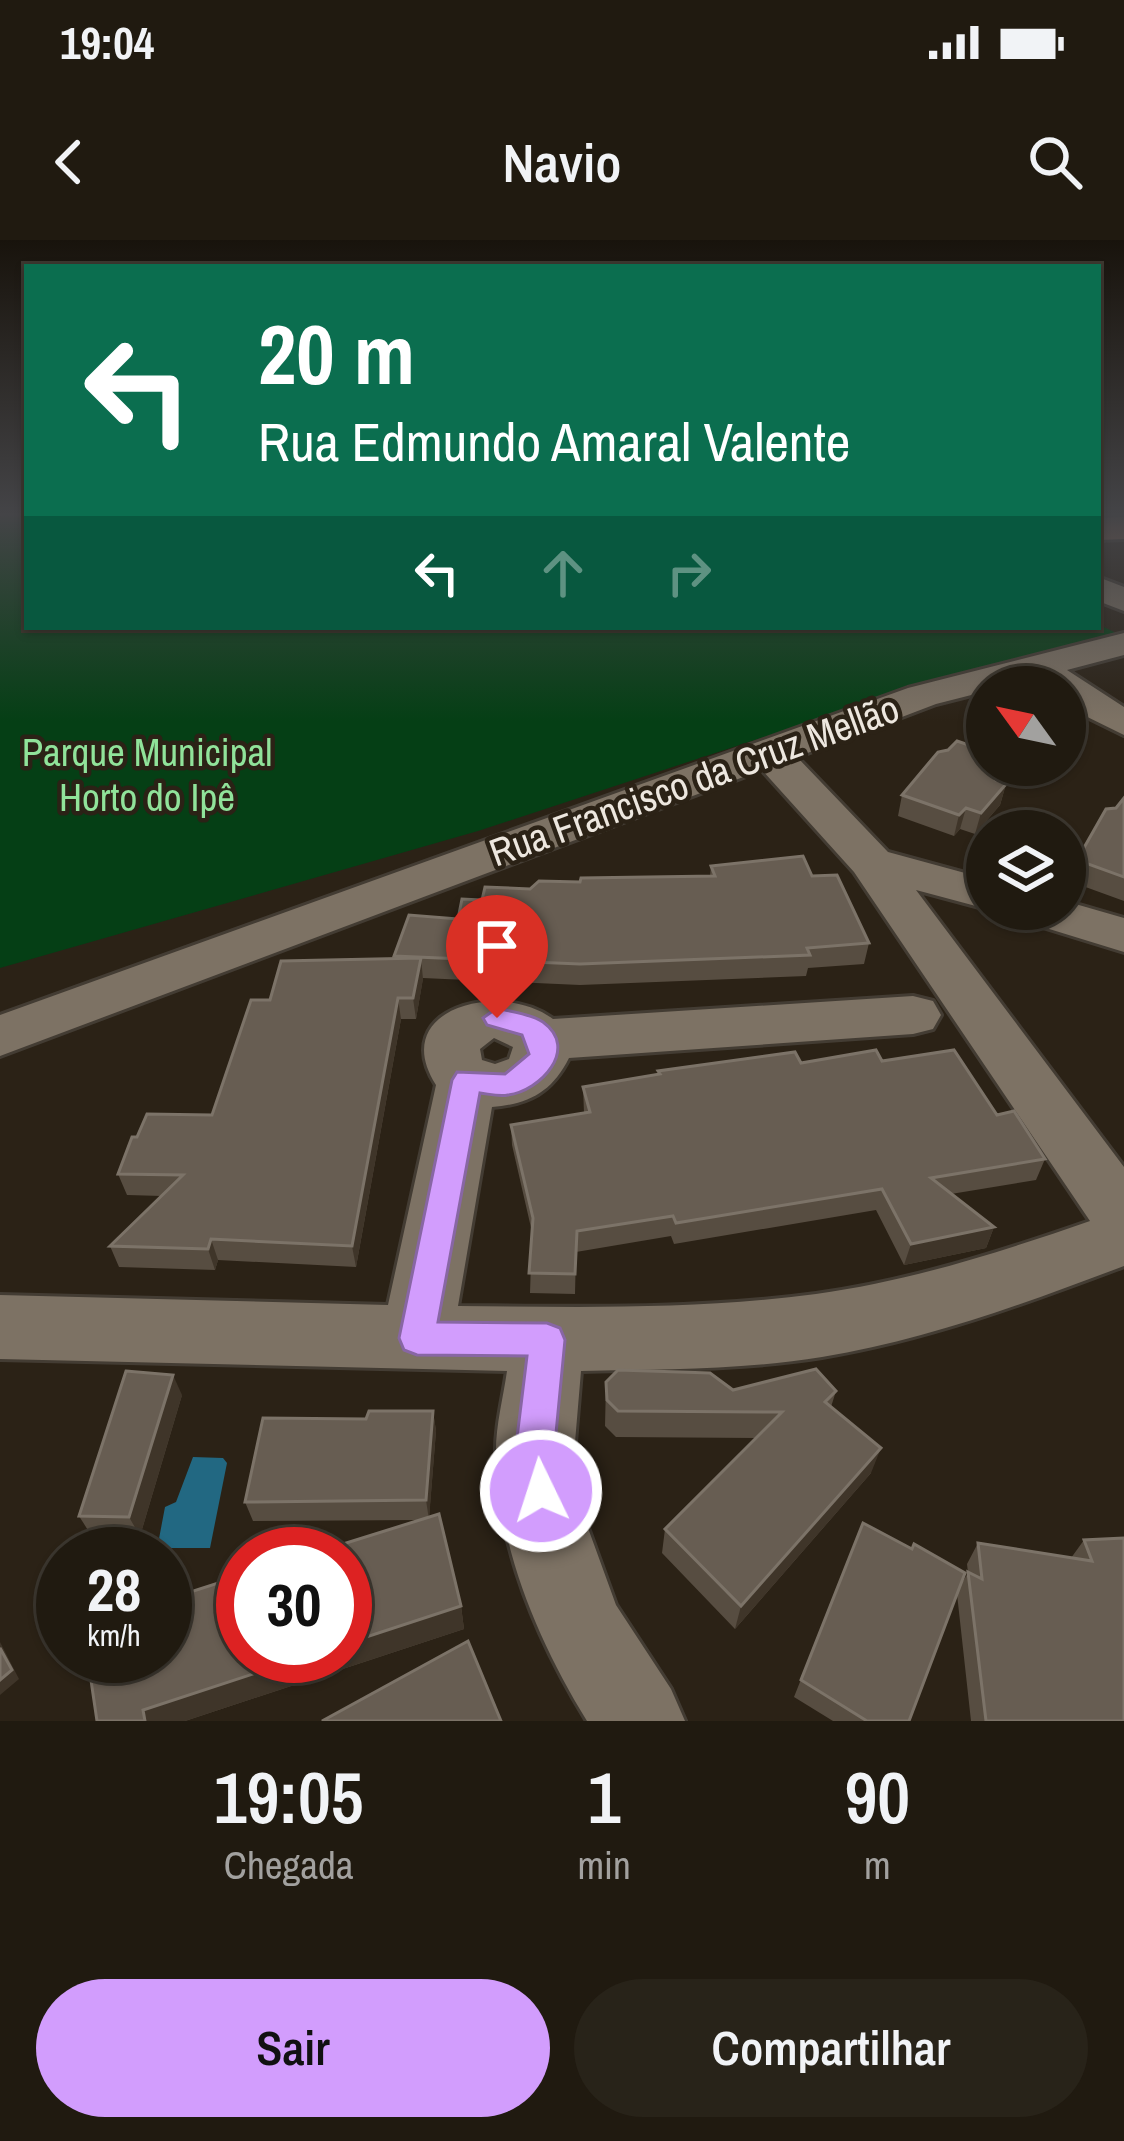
<!DOCTYPE html>
<html lang="pt">
<head>
<meta charset="utf-8">
<style>
  body { margin:0; font-family:"Archivo Narrow",sans-serif; background:#282319; color:#f1f3f6; height:100vh; display:flex; flex-direction:column; font-size:45px; white-space:nowrap }
  * { box-sizing:border-box; margin:0 }
  p { font-size:39px; color:#a2a19f }
  .icon { flex:none; width:66px; height:66px; fill:none; stroke:currentColor; stroke-width:2; stroke-linecap:round; stroke-linejoin:round }
  .map { position:relative; height:1481px; overflow:hidden }
  .details { display:flex; flex-direction:column; background:#201a10; flex:1 }
  .details>* { flex:none }
  .banner { position:absolute; left:24px; top:24px; width:1077px; height:366px; border-radius:0px; box-shadow:0 3px 9px #0004,0 0 0 3px #3d3830; background:#0b6e4f; color:#fff; overflow:hidden }
  .needle { width:78px; rotate:303deg }
  .buttons { position:absolute; left:966px; top:426px; display:grid; gap:24px }
  .buttons a { display:grid; place-items:center; width:120px; height:120px; border-radius:50%; background:#201a10; box-shadow:0 3px 9px #0004,0 0 0 3px #3d3830; font-size:60px }
  .speed { position:absolute; left:36px; top:1287px; display:flex; gap:24px; font-size:60px; font-weight:700; text-align:center }
  .speed>* { display:grid; place-content:center; width:156px; height:156px; border-radius:50%; background:#201a10; box-shadow:0 3px 9px #0004,0 0 0 3px #3d3830; line-height:1 }
  .speed small { font-size:30px; font-weight:400 }
  .speed .limit { border:18px solid #d22; background:#fff; color:#111 }
  .pin { position:absolute; display:grid; place-items:center; width:102px; height:102px; color:#fff; margin:-123px -51px; border-radius:50% 50% 50% 0; rotate:-45deg; box-shadow:0 0 12px #0007 }
  .pin .icon { rotate:45deg }
  .me { position:absolute; width:132px; margin:-66px; rotate:356deg; stroke-linejoin:round; filter:drop-shadow(0 0 9px #0008) }
  .turn { display:flex; align-items:center; gap:42px; height:252px; padding:0 36px; font-size:54px }
  .turn .icon { width:156px; height:156px; stroke-width:2.5 }
  .turn b { display:block; font-size:84px; line-height:102px }
  .lanes { display:flex; align-items:center; height:114px; padding:0 36px; background:#0003; justify-content:center; gap:60px; direction:ltr }
  .lanes .off { opacity:.35 }
  .eta { display:flex; justify-content:space-evenly; align-items:center; height:204px; text-align:center }
  .eta b { font-size:72px; font-weight:600; line-height:84px }
  .action { display:flex; gap:24px; margin-top:auto; padding:24px 36px }
  .action a { flex:1; height:138px; border-radius:72px; background:#d29dfd; color:#111; font-size:48px; font-weight:600; line-height:138px; text-align:center }
  .action a+a { background:#282319; color:#f1f3f6 }
  .status { display:flex; justify-content:space-between; align-items:center; height:84px; padding:0 60px; background:#201a10; direction:ltr }
  .status svg { height:33px; fill:currentColor }
  header { display:flex; justify-content:space-between; align-items:center; height:156px; padding:0 36px; background:#201a10; font-size:54px; font-weight:600 }
  .map>svg:first-child { display:block }
  .green { fill:#053f15 }
  .water { fill:#226882 }
  .lines { fill:none; stroke-linecap:round; stroke-linejoin:round }
  .minor-casing { stroke:#433c33; stroke-width:6 }
  .major-casing { stroke:#433c33; stroke-width:6 }
  .minor { fill:#7d7264; fill-rule:evenodd }
  .major { fill:#9d6f59; fill-rule:evenodd }
  .wall { fill:#574d41 }
  .shaded-wall { fill:#3f3529 }
  .building { fill:#675d52; stroke:#7c7368; stroke-width:3 }
  .route { fill:#d29dfd; stroke:#8866a4; stroke-width:3 }
  .labels { text-anchor:middle; stroke-width:9; stroke-linejoin:round; paint-order:stroke }
  .park-label { font-size:39px; fill:#90e39a; stroke:#2b2216 }
  .street-label { font-size:39px; fill:#ede7df; stroke:#2b2216 }
</style>
</head>
<body>
<div class="status"><b>19:04</b><svg viewBox="0 0 49 12"><path d="M0 12V9h3v3zM5 12V6h3v6zM10 12V3h3v9zM15 12V0h3v12zM26 1h20v11H26zM47 4h2v5h-2z"/></svg></div>
<header><svg class="icon" aria-label="back" viewBox="0 0 24 24"><path d="M15 5l-7 7 7 7"/></svg>Navio<svg class="icon" aria-label="search" viewBox="0 0 24 24"><circle cx="10" cy="10" r="6"/><path d="M15 15l6 6"/></svg></header>
<div class="map">
<svg width="1124" height="1481" viewBox="0 0 1124 1481">
  <rect width="100%" height="100%" fill="#2b2216"/>
  <polygon class="green" points="0,274 27,274 27,387 1098,384 1122,396 831,475 478,591 0,728"/>
  <polygon class="water" points="193,1217 223,1218 227,1223 210,1308 162,1308 158,1304 165,1267 176,1262"/>
  <g class="lines">
    <defs>
      <g id="minor">
        <polygon points="1098,337 1124,347 1124,371 1098,361"/>
        <path d="M1124 393V415L1067 430 1124 467V495L1065 466V447H1041L1031 439 987 447V451L936 464 797 517 888 612 987 639V669L916 650 1124 927V1026C1026 1063 926 1100 822 1117 742 1130 661 1129 581 1131L574 1214 588 1288 616 1365 671 1449 685 1481H587C539 1403 499 1310 496 1216 495 1188 503 1159 507 1131L0 1119V1055L388 1065 436 845C387 768 501 740 553 779L913 756 933 761 941 775 933 789 913 794 569 818C552 852 529 864 492 867L458 1066C577 1067 698 1070 816 1054 910 1041 1001 1012 1090 981L854 632 762 530 0 816V775L908 448ZM494 798 513 807 509 819 495 824 482 820 480 809Z"/>
        <polygon points="1065,661 1124,678 1124,712 1020,680 1013,669 1065,669"/>
      </g>
      <polygon id="major" points="1124,277 1124,299 1098,300 1098,278"/>
    </defs>
    <use href="#minor" class="minor-casing"/>
    <use href="#major" class="major-casing"/>
    <use href="#minor" class="minor"/>
    <use href="#major" class="major"/>
  </g>
  <g class="wall">
    <polygon points="1007,540 1004,543 1006,544 1000,565 975,594 960,589 954,596 898,576 902,555"/>
    <polygon points="1124,558 1124,661 1069,641 1077,620"/>
    <polygon points="711,626 812,636 869,703 864,724 808,728 806,736 580,745 423,738 416,779 401,779 356,1027 218,1020 215,1030 119,1027 110,1006 162,956 127,955 118,934 137,897 212,875 270,760 394,719 394,716 458,679 482,660 530,649 580,642 710,636"/>
    <polygon points="882,821 997,875 1045,919 1036,940 951,954 994,987 986,1008 904,1025 876,970 674,1004 671,996 576,1012 575,1054 530,1053 532,992 512,905 511,885 584,873 583,847 658,835 658,831"/>
    <polygon points="606,1142 733,1150 836,1151 831,1167 871,1233 735,1389 662,1313 665,1289 756,1198 616,1197 605,1186"/>
    <polygon points="182,1155 140,1296 91,1295 79,1276"/>
    <polygon points="433,1171 436,1191 429,1277 461,1366 464,1389 185,1481 97,1481 421,1280 253,1281 245,1262 366,1179"/>
    <polygon points="863,1283 960,1346 968,1333 967,1324 978,1303 1071,1318 1084,1300 1124,1298 1124,1481 971,1481 957,1354 909,1481 833,1481 794,1457"/>
  </g>
  <g class="shaded-wall">
    <polygon points="1008,525 1011,525 1007,540 990,560 996,540"/>
    <polygon points="1006,544 1000,565 975,594 981,573"/>
    <polygon points="966,568 960,589 954,596 959,575"/>
    <polygon points="421,718 423,739 416,779 413,758"/>
    <polygon points="398,758 401,779 356,1027 352,1006"/>
    <polygon points="994,987 986,1008 904,1025 911,1004"/>
    <polygon points="211,999 218,1020 215,1030 208,1009"/>
    <polygon points="173,1135 182,1155 140,1296 129,1277"/>
    <polygon points="433,1171 436,1191 429,1280 426,1260"/>
    <polygon points="881,1208 871,1233 735,1389 741,1366"/>
    <polygon points="461,1366 464,1389 185,1481 145,1481 143,1470 308,1416 345,1416 345,1404"/>
    <polygon points="0,1402 19,1439 0,1455"/>
  </g>
  <g class="building">
    <polygon points="957,501 987,511 987,525 1008,525 996,540 1006,544 981,573 966,568 959,575 902,555 938,512 948,510"/>
    <polygon points="1124,558 1124,637 1077,620 1106,569 1116,568"/>
    <polygon points="803,616 812,636 837,635 869,703 807,708 810,715 580,724 394,716 409,675 458,679 462,659 482,660 485,647 530,649 539,641 580,642 581,638 715,636 711,626"/>
    <polygon points="421,718 413,758 398,758 352,1006 211,999 208,1009 110,1006 183,935 118,934 132,897 137,897 147,874 212,875 251,760 270,760 281,721"/>
    <polygon points="876,810 882,821 954,810 997,875 1014,871 1045,919 931,938 994,987 911,1004 882,949 676,983 673,976 577,991 575,1034 529,1033 533,978 511,885 590,872 583,847 660,834 658,831 795,812 801,823"/>
    <polygon points="816,1129 836,1151 825,1162 881,1208 741,1366 665,1289 782,1172 618,1171 607,1160 606,1142 618,1130 710,1133 733,1150"/>
    <polygon points="126,1131 173,1135 129,1277 79,1276"/>
    <polygon points="369,1171 433,1171 426,1260 245,1262 263,1178 366,1179"/>
    <polygon points="439,1274 461,1366 345,1404 345,1314 311,1314"/>
    <polygon points="863,1283 912,1309 914,1304 965,1333 909,1481 867,1481 801,1440"/>
    <polygon points="1124,1298 1124,1481 986,1481 968,1332 982,1339 978,1303 1092,1321 1084,1300"/>
    <polygon points="243,1335 243,1416 308,1416 143,1470 145,1481 97,1481 88,1420 97,1416 165,1416 165,1385 188,1375 187,1353"/>
    <polygon points="468,1401 501,1481 322,1481"/>
    <polygon points="0,1408 12,1430 0,1440"/>
  </g>
  <linearGradient id="sky" x2="0" y2="1"><stop stop-color="#18130c"/><stop offset="0.57" stop-color="#444447"/><stop offset="1" stop-color="#444447" stop-opacity="0"/></linearGradient>
  <rect width="1124" height="481" fill="url(#sky)"/>
  <path class="route" d="M497 768C511 772 532 774 543 782 580 809 540 851 508 855 499 857 489 854 480 853L438 1082 547 1083 560 1088 565 1100 554 1214 561 1251 555 1265 541 1271 526 1265 515 1214 527 1116 417 1115 404 1110 399 1098 452 840 457 832 505 834 529 814 522 795 487 785 483 778Z"/>
  <g class="labels">
    <g class="park-label">
      <text x="147" y="526">Parque Municipal<tspan x="147" dy="45">Horto do Ipê</tspan></text>
    </g>
    <g class="street-label">
      <text transform="translate(694 540) rotate(-20)" y="14">Rua Francisco da Cruz Mellão</text>
    </g>
  </g>
</svg>
<div class="buttons">
<a><svg class="needle" viewBox="-14 -14 28 28"><path d="M0-13l5 13h-10z" fill="#e53935"/><path d="M0 13l5-13h-10z" fill="#a2a19f"/></svg></a>
<a><svg class="icon" aria-label="layers" viewBox="0 0 24 24"><path d="M12 4l9 5-9 5-9-5zM3 14l9 5 9-5"/></svg></a>
</div>
<div class="speed"><div>28<small>km/h</small></div><div class="limit">30</div></div>
<div class="pin" style="left:497px;top:778px;background:#d93025"><svg class="icon" aria-label="arrive" viewBox="0 0 24 24"><path d="M6 21V4h12l-3 4 3 4H6"/></svg></div>
<svg class="me" style="left:541px;top:1251px" viewBox="-20 -20 40 40"><circle r="17" fill="#d29dfd" stroke="#fff" stroke-width="3"/><path d="M0-11L8 9 0 5-8 9z" fill="#fff"/></svg>
<div class="banner">
<div class="turn"><svg class="icon" aria-label="left" viewBox="0 0 24 24"><path d="M17 20v-9H6M10 6l-5 5 5 5"/></svg><div><b>20 m</b>Rua Edmundo Amaral Valente</div></div>
<div class="lanes"><svg class="icon" aria-label="left" viewBox="0 0 24 24"><path d="M17 20v-9H6M10 6l-5 5 5 5"/></svg><svg class="icon off" aria-label="ahead" viewBox="0 0 24 24"><path d="M12 20V5M6 11l6-6 6 6"/></svg><svg class="icon off" aria-label="right" viewBox="0 0 24 24"><path d="M7 20v-9h11M14 6l5 5-5 5"/></svg></div>
</div>
</div>
<section class="details">
<div class="eta">
<div><b>19:05</b><p>Chegada</p></div>
<div><b>1</b><p>min</p></div>
<div><b>90</b><p>m</p></div>
</div>
<div class="action"><a>Sair</a><a>Compartilhar</a></div>
</section>
</body>
</html>
